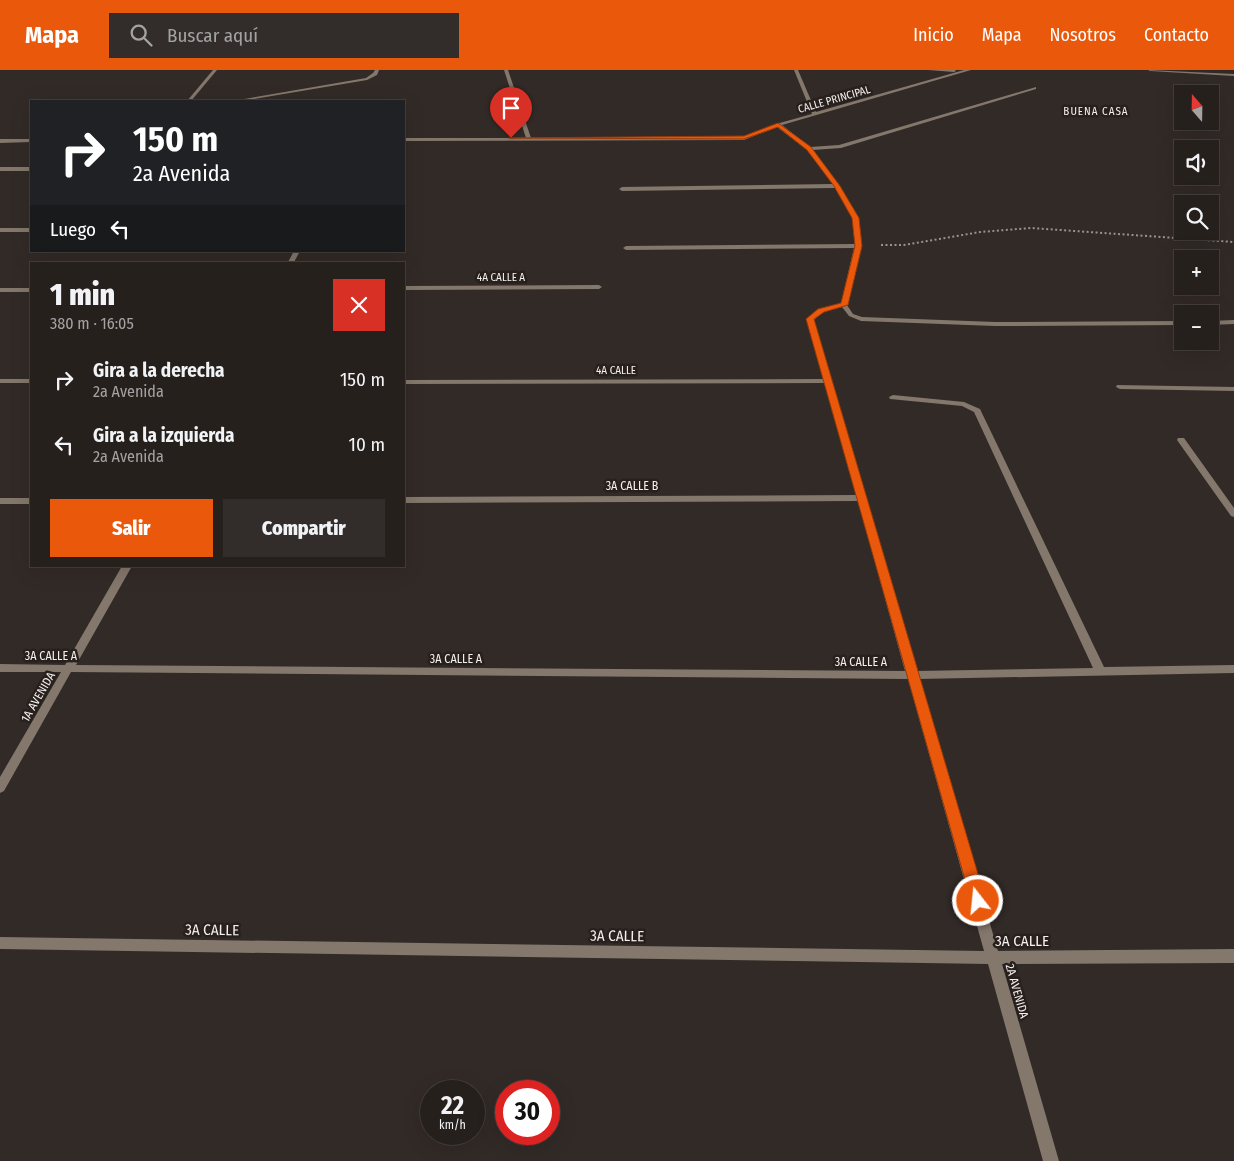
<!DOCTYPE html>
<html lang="es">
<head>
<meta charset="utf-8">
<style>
  body { margin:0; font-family:"Fira Sans Condensed",sans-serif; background:#322d2a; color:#f1f3f6; height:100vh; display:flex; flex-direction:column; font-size:19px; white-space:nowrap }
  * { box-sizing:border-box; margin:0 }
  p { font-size:16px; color:#a4a3a4 }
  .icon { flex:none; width:28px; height:28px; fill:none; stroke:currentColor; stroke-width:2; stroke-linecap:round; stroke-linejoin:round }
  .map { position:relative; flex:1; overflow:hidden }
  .side { position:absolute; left:30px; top:192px; width:375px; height:305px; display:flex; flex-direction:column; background:#26201d; border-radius:0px; box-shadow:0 5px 20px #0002,0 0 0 1px #423e3b }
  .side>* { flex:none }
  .guide { position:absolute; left:30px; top:30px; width:375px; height:152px; border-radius:0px; box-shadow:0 5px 20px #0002,0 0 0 1px #423e3b; background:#202124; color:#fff; overflow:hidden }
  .needle { width:32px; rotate:340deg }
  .tools { position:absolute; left:1174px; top:15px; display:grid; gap:10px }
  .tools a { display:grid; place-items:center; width:45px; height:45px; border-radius:0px; background:#26201d; box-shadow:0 5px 20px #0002,0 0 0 1px #423e3b; font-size:25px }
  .speed { position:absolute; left:420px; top:1010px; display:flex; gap:10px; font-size:25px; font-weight:700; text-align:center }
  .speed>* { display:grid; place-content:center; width:65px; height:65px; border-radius:50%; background:#26201d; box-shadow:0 5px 20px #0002,0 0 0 1px #423e3b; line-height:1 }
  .speed small { font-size:12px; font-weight:400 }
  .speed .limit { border:8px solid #d22; background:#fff; color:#111 }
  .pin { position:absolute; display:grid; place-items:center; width:42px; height:42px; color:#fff; margin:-51px -21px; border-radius:50% 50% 50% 0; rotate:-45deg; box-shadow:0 0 5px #0007 }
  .pin .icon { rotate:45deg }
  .me { position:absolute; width:55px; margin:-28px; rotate:344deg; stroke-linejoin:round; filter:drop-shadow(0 0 4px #0008) }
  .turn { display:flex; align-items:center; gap:18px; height:105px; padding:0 20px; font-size:22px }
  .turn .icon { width:65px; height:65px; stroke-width:2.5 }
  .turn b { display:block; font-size:35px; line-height:42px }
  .then { display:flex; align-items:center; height:48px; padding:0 20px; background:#0003; gap:10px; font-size:19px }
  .round { display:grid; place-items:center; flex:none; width:52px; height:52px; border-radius:0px; background:#322d2a }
  .head { display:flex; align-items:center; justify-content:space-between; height:85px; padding:0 20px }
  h1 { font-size:30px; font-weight:800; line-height:38px }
  .primary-button { display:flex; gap:10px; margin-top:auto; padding:10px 20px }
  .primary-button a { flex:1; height:58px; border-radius:0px; background:#ea580c; color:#fff; font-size:20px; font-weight:800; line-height:58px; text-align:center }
  .primary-button a+a { background:#322d2a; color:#f1f3f6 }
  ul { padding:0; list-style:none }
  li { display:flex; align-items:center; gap:15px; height:65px; padding:0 20px }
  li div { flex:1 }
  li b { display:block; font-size:19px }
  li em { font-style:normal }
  header { display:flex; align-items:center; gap:30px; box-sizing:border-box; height:70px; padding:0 25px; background:#ea580c; color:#fff }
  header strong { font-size:24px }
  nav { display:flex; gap:28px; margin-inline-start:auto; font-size:18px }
  .search { width:350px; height:45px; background:#322d2a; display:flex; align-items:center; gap:12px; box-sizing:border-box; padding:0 18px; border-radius:0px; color:#a4a3a4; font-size:19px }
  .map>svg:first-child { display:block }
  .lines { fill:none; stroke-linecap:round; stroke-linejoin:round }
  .path { stroke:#999390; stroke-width:2; stroke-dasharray:2 2.5; stroke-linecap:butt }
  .service { fill:#84776c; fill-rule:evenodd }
  .minor { fill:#84776c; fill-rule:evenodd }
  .route { fill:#ea580c; stroke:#983908 }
  .labels { text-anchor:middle; stroke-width:5; stroke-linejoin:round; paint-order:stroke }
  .far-street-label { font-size:11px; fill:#f5f0ee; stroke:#28201d }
  .far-neighbourhood-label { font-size:11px; letter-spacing:1px; fill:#f5f0ee; stroke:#28201d }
  .street-label { font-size:12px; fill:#f5f0ee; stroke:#28201d }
  .near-street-label { font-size:15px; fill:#f5f0ee; stroke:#28201d }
</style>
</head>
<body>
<header>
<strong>Mapa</strong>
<div class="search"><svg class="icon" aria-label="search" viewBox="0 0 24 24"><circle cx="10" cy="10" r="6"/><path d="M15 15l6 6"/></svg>Buscar aquí</div>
<nav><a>Inicio</a><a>Mapa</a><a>Nosotros</a><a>Contacto</a></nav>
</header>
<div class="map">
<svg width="1234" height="1091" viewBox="0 0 1234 1091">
  <rect width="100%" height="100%" fill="#322a27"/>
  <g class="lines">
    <polyline class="path" points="881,175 904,175 980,162 1031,158 1234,172"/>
    <g class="service">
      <polygon points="213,0 217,0 191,31 187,31"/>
      <polygon points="375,0 379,0 377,5 367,10 242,31 233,31 366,8 373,3"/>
    </g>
    <g class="minor">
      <polygon points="504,0 508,0 531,68 743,67 776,54 812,44 794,0 798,0 816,42 964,0 971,0 782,55 810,77 839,75 1036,17 1036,19 841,78 813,80 840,116 858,148 861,176 847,235 853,244 862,247 995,252 1182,251 1182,255 995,256 861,251 849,246 842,237 823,242 814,250 916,601 1093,598 974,342 962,336 890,329 889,327 893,325 964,332 980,339 1104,597 1234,595 1234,603 918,609 998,881 1234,879 1234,893 1002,894 1059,1091 1043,1091 988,894 0,879 0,867 984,881 908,609 71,602 4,721 0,723 0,707 61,602 0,602 0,594 65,595 122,496 132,496 76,595 905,601 858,431 404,433 404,427 856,425 825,313 404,314 404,310 823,309 807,249 819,239 841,234 854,178 626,180 623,178 626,176 855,174 852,148 835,118 622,121 619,119 622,117 833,114 807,80 777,57 744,70 404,71 404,68 526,68"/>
      <polygon points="928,0 955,0 956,1 954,2"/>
      <polygon points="1148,0 1234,4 1234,6 1150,1"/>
      <polygon points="0,69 31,69 31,72 0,73"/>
      <rect x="0" y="97" width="31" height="4"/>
      <rect x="0" y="158" width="31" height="4"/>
      <polygon points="294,181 300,181 293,194 287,194"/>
      <polygon points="404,216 599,215 602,217 599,219 404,220"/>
      <rect x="0" y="218" width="31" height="4"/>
      <polygon points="1234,250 1234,254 1210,255 1210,251"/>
      <rect x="0" y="309" width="31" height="4"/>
      <polygon points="1117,315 1234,317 1234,321 1120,319 1116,317"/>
      <polygon points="1178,368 1184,368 1234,438 1234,447 1231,446 1177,370"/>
      <rect x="0" y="428" width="31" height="6"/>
    </g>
  </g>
  <polygon class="route" points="778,53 811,77 840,116 859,148 862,176 848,235 824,242 814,249 986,831 983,836 978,838 973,836 971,831 806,249 818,239 841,233 855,176 852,148 834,116 807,80 778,57 744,69 509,68 744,66"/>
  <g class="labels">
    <g class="far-street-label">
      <text transform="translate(834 29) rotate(-16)" y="4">CALLE PRINCIPAL</text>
      <text x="501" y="211">4A CALLE A</text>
      <text x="616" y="304">4A CALLE</text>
    </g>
    <g class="far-neighbourhood-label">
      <text x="1096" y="45">BUENA CASA</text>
    </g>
    <g class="street-label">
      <text x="632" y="420">3A CALLE B</text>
      <text x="51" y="590">3A CALLE A</text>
      <text x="456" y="593">3A CALLE A</text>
      <text x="861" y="596">3A CALLE A</text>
      <text transform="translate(38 627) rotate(-60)" y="4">1A AVENIDA</text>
      <text transform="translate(1017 921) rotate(74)" y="4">2A AVENIDA</text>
    </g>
    <g class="near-street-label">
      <text transform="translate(212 860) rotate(1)" y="5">3A CALLE</text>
      <text transform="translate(617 866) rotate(1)" y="5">3A CALLE</text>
      <text x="1022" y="876">3A CALLE</text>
    </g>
  </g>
</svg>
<div class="tools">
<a><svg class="needle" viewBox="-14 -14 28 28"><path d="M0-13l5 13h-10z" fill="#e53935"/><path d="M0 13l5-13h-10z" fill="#a4a3a4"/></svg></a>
<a><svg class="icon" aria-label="sound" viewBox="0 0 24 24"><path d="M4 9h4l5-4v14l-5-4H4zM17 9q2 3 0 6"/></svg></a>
<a><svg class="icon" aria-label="search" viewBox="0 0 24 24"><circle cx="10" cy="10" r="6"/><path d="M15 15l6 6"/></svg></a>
<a>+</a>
<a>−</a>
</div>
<div class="speed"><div>22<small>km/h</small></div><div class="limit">30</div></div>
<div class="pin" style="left:511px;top:68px;background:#d93025"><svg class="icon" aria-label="arrive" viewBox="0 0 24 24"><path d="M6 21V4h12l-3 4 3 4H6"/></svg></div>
<svg class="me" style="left:978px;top:831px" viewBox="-20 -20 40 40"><circle r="17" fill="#ea580c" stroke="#fff" stroke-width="3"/><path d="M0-11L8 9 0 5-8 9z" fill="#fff"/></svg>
<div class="guide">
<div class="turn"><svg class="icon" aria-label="right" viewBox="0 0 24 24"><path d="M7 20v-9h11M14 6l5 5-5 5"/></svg><div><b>150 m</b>2a Avenida</div></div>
<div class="then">Luego<svg class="icon" aria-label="left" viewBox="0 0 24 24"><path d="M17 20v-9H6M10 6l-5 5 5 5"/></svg></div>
</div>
<section class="side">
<div class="head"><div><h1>1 min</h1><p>380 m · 16:05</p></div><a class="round" style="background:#d93025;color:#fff"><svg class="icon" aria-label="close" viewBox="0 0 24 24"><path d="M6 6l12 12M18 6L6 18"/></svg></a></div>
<ul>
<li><svg class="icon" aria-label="right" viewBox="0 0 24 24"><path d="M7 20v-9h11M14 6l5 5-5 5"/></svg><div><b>Gira a la derecha</b><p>2a Avenida</p></div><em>150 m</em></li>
<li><svg class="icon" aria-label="left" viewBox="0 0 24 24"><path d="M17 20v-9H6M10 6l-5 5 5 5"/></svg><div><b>Gira a la izquierda</b><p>2a Avenida</p></div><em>10 m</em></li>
</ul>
<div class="primary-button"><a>Salir</a><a>Compartir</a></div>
</section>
</div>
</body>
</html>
